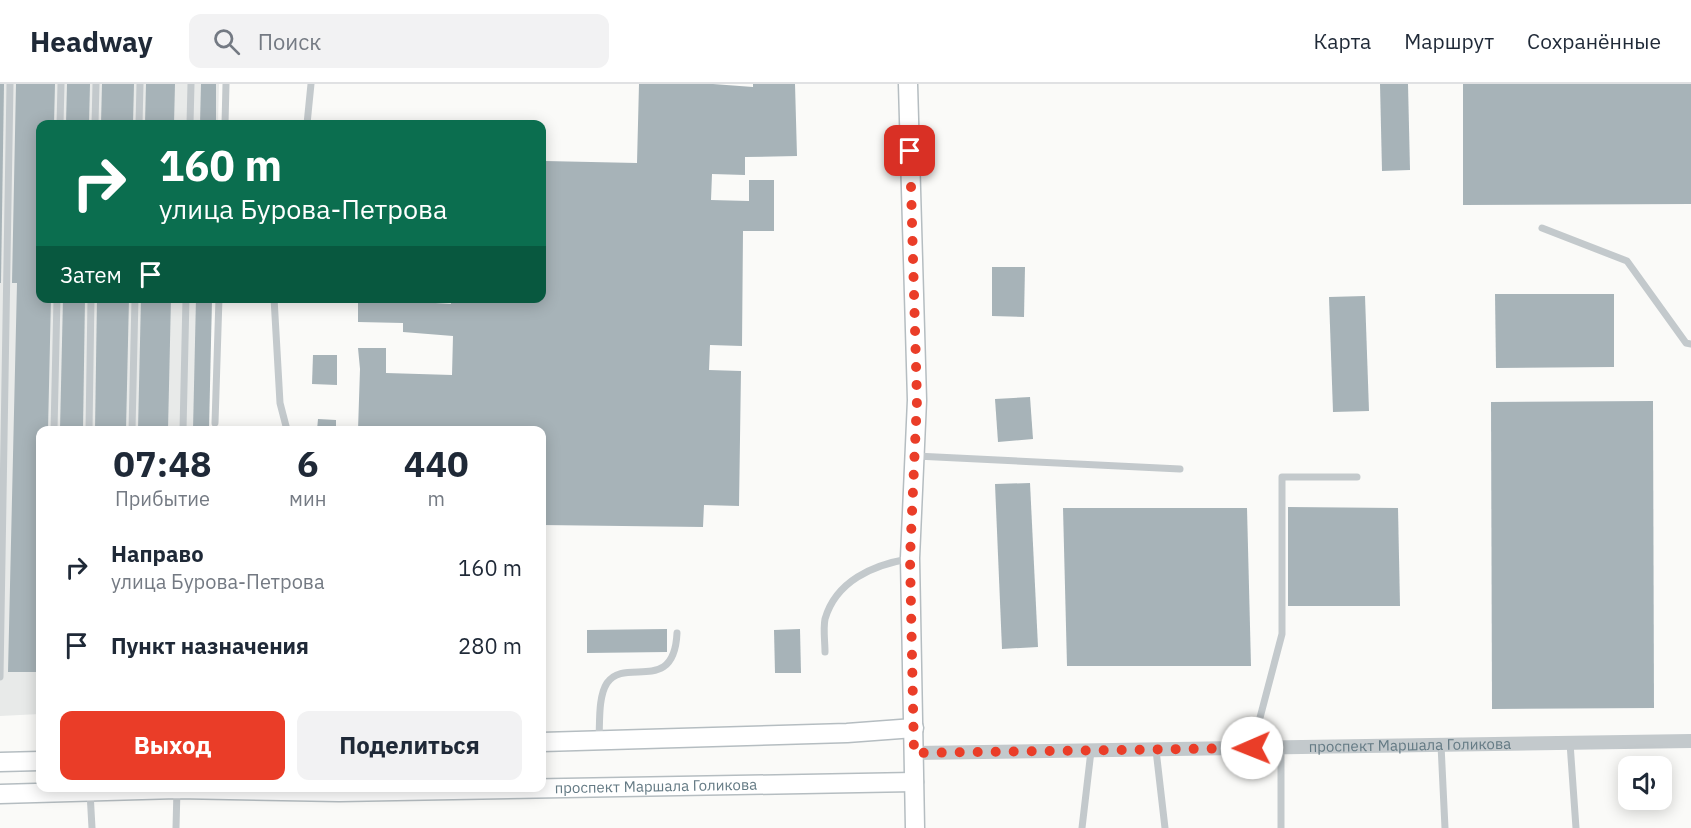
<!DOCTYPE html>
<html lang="ru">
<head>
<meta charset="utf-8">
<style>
  body { margin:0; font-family:"IBM Plex Sans",sans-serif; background:#f2f2f3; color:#1f2937; height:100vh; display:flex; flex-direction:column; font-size:22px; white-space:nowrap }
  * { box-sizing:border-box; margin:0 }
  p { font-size:20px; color:#747a83 }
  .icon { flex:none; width:33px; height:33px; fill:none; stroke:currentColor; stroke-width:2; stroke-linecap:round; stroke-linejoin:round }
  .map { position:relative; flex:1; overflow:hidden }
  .panel { position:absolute; left:36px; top:342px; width:510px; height:366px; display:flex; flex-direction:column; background:#fff; border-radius:12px; box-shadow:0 3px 15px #0003 }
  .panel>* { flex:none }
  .banner { position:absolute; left:36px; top:36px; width:510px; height:183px; border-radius:12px; box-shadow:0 3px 15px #0003; background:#0b6e4f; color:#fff; overflow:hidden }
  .tools { position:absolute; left:1618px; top:672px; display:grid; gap:12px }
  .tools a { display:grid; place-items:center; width:54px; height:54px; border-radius:12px; background:#fff; box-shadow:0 3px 15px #0003; font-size:30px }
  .pin { position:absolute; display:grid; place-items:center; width:51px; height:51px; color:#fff; margin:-26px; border-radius:12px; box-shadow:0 3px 9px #0006 }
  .me { position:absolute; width:66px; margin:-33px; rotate:269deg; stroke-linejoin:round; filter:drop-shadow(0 0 4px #0008) }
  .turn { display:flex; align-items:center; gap:21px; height:126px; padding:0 24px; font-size:27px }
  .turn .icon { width:78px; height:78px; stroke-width:2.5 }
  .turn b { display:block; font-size:42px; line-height:51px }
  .then { display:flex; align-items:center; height:57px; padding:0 24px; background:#0003; gap:12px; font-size:22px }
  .eta { display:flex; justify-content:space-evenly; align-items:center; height:102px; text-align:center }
  .eta b { font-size:36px; font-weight:700; line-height:42px }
  .action { display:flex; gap:12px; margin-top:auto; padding:12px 24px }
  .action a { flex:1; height:69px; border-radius:12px; background:#ea3d28; color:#fff; font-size:24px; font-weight:700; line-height:69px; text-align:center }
  .action a+a { background:#f2f2f3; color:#1f2937 }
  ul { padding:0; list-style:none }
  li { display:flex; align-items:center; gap:18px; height:78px; padding:0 24px }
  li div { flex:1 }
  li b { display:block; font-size:22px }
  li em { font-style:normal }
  header { display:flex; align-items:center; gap:36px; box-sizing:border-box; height:84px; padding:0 30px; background:#fff; border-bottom:2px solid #e0e1e3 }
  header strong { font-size:28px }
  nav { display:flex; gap:33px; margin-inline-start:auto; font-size:21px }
  .search { width:420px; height:54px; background:#f2f2f3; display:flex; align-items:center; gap:15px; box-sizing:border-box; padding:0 21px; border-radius:12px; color:#747a83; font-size:22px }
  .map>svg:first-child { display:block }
  .built { fill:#e8eae9 }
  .building { fill:#a7b3b8 }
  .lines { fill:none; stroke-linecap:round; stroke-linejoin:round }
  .secondary-casing { stroke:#b5bdc1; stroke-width:21 }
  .service { stroke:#c3c9cc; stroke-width:7 }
  .minor { stroke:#c3c9cc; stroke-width:14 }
  .secondary { stroke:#fff; stroke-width:18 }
  .route { stroke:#ea3d28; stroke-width:10; stroke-dasharray:0 18 }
  .labels { text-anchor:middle; stroke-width:6; stroke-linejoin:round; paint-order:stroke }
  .street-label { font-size:15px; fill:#647a84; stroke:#fff }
</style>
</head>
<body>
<header>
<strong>Headway</strong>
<div class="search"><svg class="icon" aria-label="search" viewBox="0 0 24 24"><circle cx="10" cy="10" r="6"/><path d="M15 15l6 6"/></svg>Поиск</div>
<nav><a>Карта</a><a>Маршрут</a><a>Сохранённые</a></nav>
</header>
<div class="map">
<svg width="1691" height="744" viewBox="0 0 1691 744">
  <rect width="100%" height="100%" fill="#fafaf8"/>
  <polygon class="built" points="0,0 219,0 218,40 40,40 40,214 212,215 208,346 40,346 40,630 0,632"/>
  <g class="building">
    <polygon points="0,0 4,0 1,199 0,199"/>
    <polygon points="16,0 55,0 54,40 40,40 40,214 51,214 48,346 40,346 37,588 8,588 17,199 12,199"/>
    <polygon points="67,0 90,0 89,40 66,40"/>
    <polygon points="102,0 134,0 133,40 101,40"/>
    <polygon points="146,0 175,0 174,40 145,40"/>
    <polygon points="201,0 216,0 216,40 200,40"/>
    <polygon points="639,0 713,0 753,3 753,0 795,0 797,72 745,73 745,91 712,90 711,116 749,117 749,96 774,96 774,147 743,147 742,262 710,261 709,286 741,287 739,422 704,421 703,443 542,441 542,346 358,346 360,285 358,264 386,264 386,289 452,291 453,252 403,248 403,239 358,238 358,214 451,220 451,214 542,214 545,77 637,79"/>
    <polygon points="1380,0 1408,0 1410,86 1382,87"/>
    <polygon points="1463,0 1691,0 1691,120 1463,121"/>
    <polygon points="992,183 1025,183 1024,233 992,232"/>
    <polygon points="1495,210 1614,210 1614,283 1496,284"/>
    <polygon points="1365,212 1369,327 1333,328 1329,213"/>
    <polygon points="63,214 85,214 83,346 60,346"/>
    <polygon points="97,214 129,214 126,346 95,346"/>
    <polygon points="141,214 171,214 168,346 138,346"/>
    <polygon points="196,214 212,214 209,346 193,346"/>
    <polygon points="313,271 337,271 337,301 312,300"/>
    <polygon points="1030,313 1033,355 998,358 995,315"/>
    <polygon points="1653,317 1654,624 1492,625 1491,318"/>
    <polygon points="318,335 336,336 336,346 317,346"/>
    <polygon points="1030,399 1038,563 1002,565 995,400"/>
    <polygon points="1288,423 1398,424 1400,522 1288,522"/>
    <polygon points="1063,424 1247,424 1251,582 1067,582"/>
    <polygon points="667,545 667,568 587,569 587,546"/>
    <polygon points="800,545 801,589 775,589 774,546"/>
  </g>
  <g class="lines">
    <defs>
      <g id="secondary">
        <polyline points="908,0 917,316 910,474 915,744"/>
        <polyline points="542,658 847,649 914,644"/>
        <polyline points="0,678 40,677"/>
        <path id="s2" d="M0 710 177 705 339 708 914 698"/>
      </g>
    </defs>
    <use href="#secondary" class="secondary-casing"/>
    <g class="service">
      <polyline points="60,40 61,0"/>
      <polyline points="95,40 96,0"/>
      <polyline points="139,40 140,0"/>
      <polyline points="190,40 191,0"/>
      <polyline points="225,40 226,0"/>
      <polyline points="307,40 311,0"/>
      <polyline points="1542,144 1627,177 1686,259 1691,260"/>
      <polyline points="274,214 280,319 287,346"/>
      <polyline points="215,339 219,214"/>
      <polyline points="54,346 57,214"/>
      <polyline points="89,346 91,214"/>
      <polyline points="132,346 135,214"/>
      <polyline points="183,346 186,214"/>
      <polyline points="916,372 1180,385"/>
      <path d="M825 568C825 558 823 545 825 535 836 497 873 481 908 475"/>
      <polyline points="0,593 10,0"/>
      <path d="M599 654C600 638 598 613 607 599 625 572 674 612 677 549"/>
      <polyline points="1570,659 1576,744"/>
      <polyline points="1441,661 1445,744"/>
      <polyline points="1252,664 1282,550 1282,393 1357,393"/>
      <polyline points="1281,664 1281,744"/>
      <polyline points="1156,666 1165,744"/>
      <polyline points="90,708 92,744"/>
      <polyline points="176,744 177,705"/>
      <polyline points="1082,744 1091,667"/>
    </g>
    <path class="minor" id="s1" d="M914 669 1691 657"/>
    <use href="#secondary" class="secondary"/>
  </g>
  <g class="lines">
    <polyline class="route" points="910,67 917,316 910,474 914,669 1252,664"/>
  </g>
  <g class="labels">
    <g class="street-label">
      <text dy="5" stroke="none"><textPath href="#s1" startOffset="496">проспект Маршала Голикова</textPath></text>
      <text dy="5" stroke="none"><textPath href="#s2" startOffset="656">проспект Маршала Голикова</textPath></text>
    </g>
  </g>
</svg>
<div class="tools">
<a><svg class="icon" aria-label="sound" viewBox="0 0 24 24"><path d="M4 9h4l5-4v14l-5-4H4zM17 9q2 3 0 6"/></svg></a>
</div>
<div class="pin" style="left:910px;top:67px;background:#d93025"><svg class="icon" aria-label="arrive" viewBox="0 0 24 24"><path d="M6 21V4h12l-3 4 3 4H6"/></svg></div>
<svg class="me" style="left:1252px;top:664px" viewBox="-20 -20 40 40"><circle r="19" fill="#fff"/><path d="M0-13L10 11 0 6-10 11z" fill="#ea3d28"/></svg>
<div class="banner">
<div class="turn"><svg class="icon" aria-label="right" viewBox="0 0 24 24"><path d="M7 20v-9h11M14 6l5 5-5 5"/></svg><div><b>160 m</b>улица Бурова-Петрова</div></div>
<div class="then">Затем<svg class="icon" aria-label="arrive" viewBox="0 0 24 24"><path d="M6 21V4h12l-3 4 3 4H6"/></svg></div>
</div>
<section class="panel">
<div class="eta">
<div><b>07:48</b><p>Прибытие</p></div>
<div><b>6</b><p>мин</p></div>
<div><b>440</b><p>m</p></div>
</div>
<ul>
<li><svg class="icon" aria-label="right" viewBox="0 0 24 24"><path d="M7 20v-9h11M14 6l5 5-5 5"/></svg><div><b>Направо</b><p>улица Бурова-Петрова</p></div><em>160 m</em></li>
<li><svg class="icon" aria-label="arrive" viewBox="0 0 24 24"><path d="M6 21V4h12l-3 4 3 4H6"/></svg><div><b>Пункт назначения</b></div><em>280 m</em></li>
</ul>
<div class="action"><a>Выход</a><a>Поделиться</a></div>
</section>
</div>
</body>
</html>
